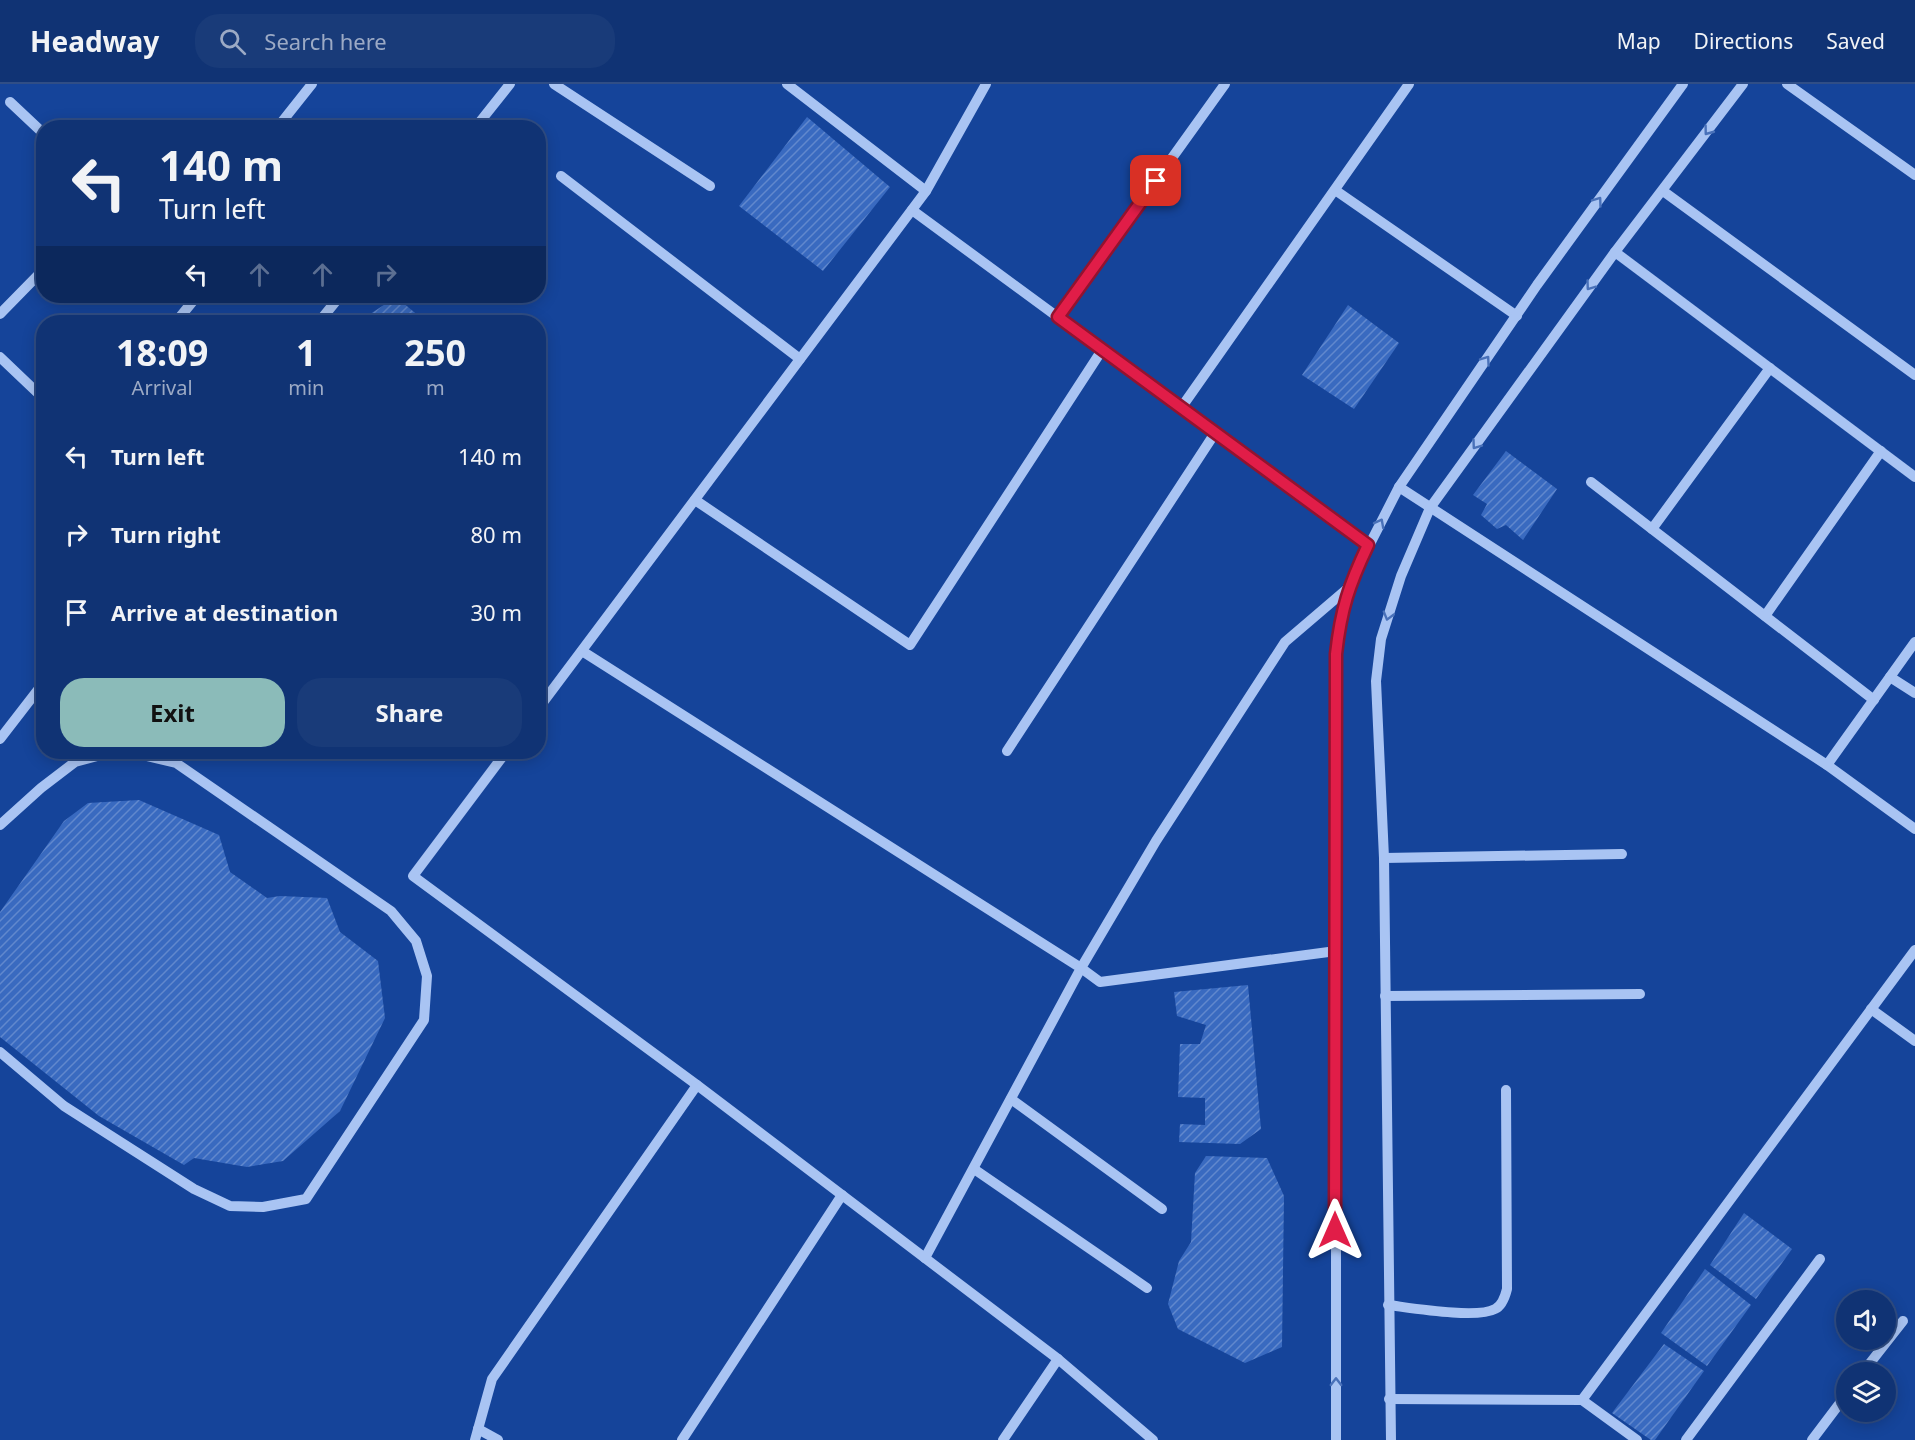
<!DOCTYPE html>
<html lang="en">
<head>
<meta charset="utf-8">
<style>
  body { margin:0; font-family:"Noto Sans",sans-serif; background:#193b79; color:#f1f3f6; height:100vh; display:flex; flex-direction:column; font-size:22px; white-space:nowrap }
  * { box-sizing:border-box; margin:0 }
  p { font-size:20px; color:#9caac5 }
  .icon { flex:none; width:33px; height:33px; fill:none; stroke:currentColor; stroke-width:2; stroke-linecap:round; stroke-linejoin:round }
  .map { position:relative; flex:1; overflow:hidden }
  .side { position:absolute; left:36px; top:231px; width:510px; height:444px; display:flex; flex-direction:column; background:#103374; border-radius:24px; box-shadow:0 3px 15px #0003,0 0 0 2px #304e86 }
  .side>* { flex:none }
  .hud { position:absolute; left:36px; top:36px; width:510px; height:183px; border-radius:24px; box-shadow:0 3px 15px #0003,0 0 0 2px #304e86; background:#103374; color:#f1f3f6; overflow:hidden }
  .fabs { position:absolute; left:1836px; top:1206px; display:grid; gap:12px }
  .fabs a { display:grid; place-items:center; width:60px; height:60px; border-radius:50%; background:#103374; box-shadow:0 3px 15px #0003,0 0 0 2px #304e86; font-size:30px }
  .pin { position:absolute; display:grid; place-items:center; width:51px; height:51px; color:#fff; margin:-26px; border-radius:12px; box-shadow:0 3px 9px #0006 }
  .me { position:absolute; width:66px; margin:-33px; rotate:0deg; stroke-linejoin:round; filter:drop-shadow(0 0 4px #0008) }
  .turn { display:flex; align-items:center; gap:21px; height:126px; padding:0 24px; font-size:27px }
  .turn .icon { width:78px; height:78px; stroke-width:2.5 }
  .turn b { display:block; font-size:42px; line-height:51px }
  .lanes { display:flex; align-items:center; height:57px; padding:0 24px; background:#0003; justify-content:center; gap:30px; direction:ltr }
  .lanes .off { opacity:.35 }
  .eta { display:flex; justify-content:space-evenly; align-items:center; height:102px; text-align:center }
  .eta b { font-size:36px; font-weight:700; line-height:42px }
  .primary-button { display:flex; gap:12px; margin-top:auto; padding:12px 24px }
  .primary-button a { flex:1; height:69px; border-radius:24px; background:#8bbbb9; color:#111; font-size:24px; font-weight:700; line-height:69px; text-align:center }
  .primary-button a+a { background:#193b79; color:#f1f3f6 }
  ul { padding:0; list-style:none }
  li { display:flex; align-items:center; gap:18px; height:78px; padding:0 24px }
  li div { flex:1 }
  li b { display:block; font-size:22px }
  li em { font-style:normal }
  header { display:flex; align-items:center; gap:36px; box-sizing:border-box; height:84px; padding:0 30px; background:#103374; border-bottom:2px solid #304e86 }
  header strong { font-size:28px }
  nav { display:flex; gap:33px; margin-inline-start:auto; font-size:21px }
  .search { width:420px; height:54px; background:#193b79; display:flex; align-items:center; gap:15px; box-sizing:border-box; padding:0 21px; border-radius:24px; color:#9caac5; font-size:22px }
  .map>svg:first-child { display:block }
  .building { fill:url(#building-hatch) }
  .lines { fill:none; stroke-linecap:round; stroke-linejoin:round }
  .minor { stroke:#a9c4f3; stroke-width:10 }
  .oneway { stroke:#4971b9 }
  .route-casing { stroke:#92132f; stroke-width:15 }
  .route { stroke:#e11d48; stroke-width:10 }
</style>
</head>
<body>
<header>
<strong>Headway</strong>
<div class="search"><svg class="icon" aria-label="search" viewBox="0 0 24 24"><circle cx="10" cy="10" r="6"/><path d="M15 15l6 6"/></svg>Search here</div>
<nav><a>Map</a><a>Directions</a><a>Saved</a></nav>
</header>
<div class="map">
<svg width="1915" height="1356" viewBox="0 0 1915 1356">
  <defs>
    <pattern id="building-hatch" width="6" height="6" patternUnits="userSpaceOnUse" patternTransform="scale(1.5)"><rect width="6" height="6" fill="#396ac0"/><path d="M-1 1l2-2M0 6l6-6M5 7l2-2" fill="none" stroke="#6188cd"/></pattern>
  </defs>
  <rect width="100%" height="100%" fill="#15449a"/>
  <g class="building">
    <polygon points="807,33 890,103 823,187 739,122"/>
    <polygon points="396,213 426,238 358,238"/>
    <polygon points="1348,221 1399,259 1354,325 1302,291"/>
    <polygon points="1506,367 1557,405 1523,456 1506,441 1497,445 1481,431 1487,420 1473,411"/>
    <polygon points="139,716 219,751 230,788 267,814 280,812 327,814 340,848 378,877 385,934 340,1027 283,1077 247,1083 194,1074 184,1081 99,1032 0,953 0,828 64,737 88,719"/>
    <polygon points="1248,901 1261,1045 1240,1060 1179,1058 1180,1040 1205,1041 1205,1014 1178,1013 1180,960 1200,960 1206,941 1177,932 1174,908"/>
    <polygon points="1206,1072 1267,1074 1284,1112 1282,1263 1245,1279 1178,1245 1168,1220 1179,1177 1191,1158 1195,1089"/>
    <polygon points="1744,1129 1792,1165 1756,1215 1710,1181"/>
    <polygon points="1705,1185 1751,1221 1707,1282 1661,1249"/>
    <polygon points="1664,1260 1704,1287 1655,1356 1651,1356 1612,1329"/>
  </g>
  <g class="lines">
    <g class="minor">
      <polyline points="554,0 710,102"/>
      <polyline points="787,0 926,107"/>
      <polyline points="1787,0 1915,91"/>
      <polyline points="10,18 44,50"/>
      <polyline points="277,44 312,0"/>
      <polyline points="475,44 510,0"/>
      <polyline points="561,92 800,275"/>
      <polyline points="1335,106 1517,232"/>
      <polyline points="1663,107 1915,291"/>
      <polyline points="912,126 1368,461"/>
      <polyline points="1615,168 1915,393"/>
      <polyline points="0,230 44,185"/>
      <polyline points="1058,233 1225,0"/>
      <polyline points="176,238 197,212"/>
      <polyline points="319,238 340,212"/>
      <polyline points="0,273 44,315"/>
      <polyline points="1181,324 1409,0"/>
      <polyline points="1591,398 1874,616"/>
      <polyline points="1399,403 1827,681 1915,745"/>
      <polyline points="695,416 910,561 1102,266"/>
      <polyline points="1652,445 1770,284"/>
      <polyline points="1765,532 1881,367"/>
      <polyline points="582,567 1081,884 925,1174"/>
      <polyline points="1890,593 1915,609"/>
      <polyline points="538,625 926,107 986,0"/>
      <polyline points="0,655 44,598"/>
      <polyline points="1007,667 1215,349"/>
      <polyline points="506,668 413,792 697,1001 1058,1275 1153,1356"/>
      <polyline points="1827,681 1915,558"/>
      <polyline points="0,741 41,704 75,678 112,668"/>
      <polyline points="1384,774 1622,770"/>
      <polyline points="1336,867 1100,898 1081,884 1156,757 1285,558 1347,505"/>
      <polyline points="1385,912 1640,910"/>
      <polyline points="1871,925 1915,957"/>
      <polyline points="0,968 64,1022 194,1105 230,1122 263,1123 306,1115 424,936 427,892 416,857 391,827 176,679 130,668"/>
      <polyline points="1011,1015 1162,1125"/>
      <polyline points="974,1085 1147,1204"/>
      <path d="M1388 1221C1412 1224 1477 1235 1495 1225 1502 1222 1505 1213 1507 1205L1506 1006"/>
      <polyline points="1863,1288 1903,1237"/>
      <polyline points="1389,1315 1582,1316 1637,1356"/>
      <polyline points="1582,1316 1915,866"/>
      <polyline points="478,1345 498,1356"/>
      <polyline points="475,1356 492,1295 697,1001"/>
      <polyline points="682,1356 842,1111"/>
      <polyline points="1003,1356 1058,1275"/>
      <polyline points="1336,1356 1336,570 1340,536 1347,505 1399,403 1537,201 1683,0"/>
      <polyline points="1391,1356 1384,774 1376,597 1381,555 1401,492 1430,424 1615,168 1743,0"/>
      <polyline points="1686,1356 1820,1175"/>
      <polyline points="1812,1356 1846,1311"/>
    </g>
  </g>
  <defs><path id="oneway-chevron" d="M-2-3.5L2.5 0L-2 3.5" fill="none" stroke-width="1.6" stroke-linecap="round" stroke-linejoin="round" transform="scale(1.5)"/></defs>
  <g class="oneway">
    <use href="#oneway-chevron" transform="translate(1708 47) rotate(127)"/>
    <use href="#oneway-chevron" transform="translate(1598 117) rotate(-54)"/>
    <use href="#oneway-chevron" transform="translate(1590 202) rotate(126)"/>
    <use href="#oneway-chevron" transform="translate(1486 276) rotate(-55)"/>
    <use href="#oneway-chevron" transform="translate(1476 361) rotate(126)"/>
    <use href="#oneway-chevron" transform="translate(1380 439) rotate(-62)"/>
    <use href="#oneway-chevron" transform="translate(1388 532) rotate(106)"/>
    <use href="#oneway-chevron" transform="translate(1336 1298) rotate(-90)"/>
  </g>
  <g class="lines">
    <defs>
      <path id="route" d="M1156 97 1058 233 1368 461C1349 501 1341 525 1336 570L1335 1146"/>
    </defs>
    <use href="#route" class="route-casing"/>
    <use href="#route" class="route"/>
  </g>
</svg>
<div class="fabs">
<a><svg class="icon" aria-label="sound" viewBox="0 0 24 24"><path d="M4 9h4l5-4v14l-5-4H4zM17 9q2 3 0 6"/></svg></a>
<a><svg class="icon" aria-label="layers" viewBox="0 0 24 24"><path d="M12 4l9 5-9 5-9-5zM3 14l9 5 9-5"/></svg></a>
</div>
<div class="pin" style="left:1156px;top:97px;background:#d93025"><svg class="icon" aria-label="arrive" viewBox="0 0 24 24"><path d="M6 21V4h12l-3 4 3 4H6"/></svg></div>
<svg class="me" style="left:1335px;top:1146px" viewBox="-20 -20 40 40"><path d="M0-17L14 15 0 8-14 15z" fill="#e11d48" stroke="#fff" stroke-width="4"/></svg>
<div class="hud">
<div class="turn"><svg class="icon" aria-label="left" viewBox="0 0 24 24"><path d="M17 20v-9H6M10 6l-5 5 5 5"/></svg><div><b>140 m</b>Turn left</div></div>
<div class="lanes"><svg class="icon" aria-label="left" viewBox="0 0 24 24"><path d="M17 20v-9H6M10 6l-5 5 5 5"/></svg><svg class="icon off" aria-label="ahead" viewBox="0 0 24 24"><path d="M12 20V5M6 11l6-6 6 6"/></svg><svg class="icon off" aria-label="ahead" viewBox="0 0 24 24"><path d="M12 20V5M6 11l6-6 6 6"/></svg><svg class="icon off" aria-label="right" viewBox="0 0 24 24"><path d="M7 20v-9h11M14 6l5 5-5 5"/></svg></div>
</div>
<section class="side">
<div class="eta">
<div><b>18:09</b><p>Arrival</p></div>
<div><b>1</b><p>min</p></div>
<div><b>250</b><p>m</p></div>
</div>
<ul>
<li><svg class="icon" aria-label="left" viewBox="0 0 24 24"><path d="M17 20v-9H6M10 6l-5 5 5 5"/></svg><div><b>Turn left</b></div><em>140 m</em></li>
<li><svg class="icon" aria-label="right" viewBox="0 0 24 24"><path d="M7 20v-9h11M14 6l5 5-5 5"/></svg><div><b>Turn right</b></div><em>80 m</em></li>
<li><svg class="icon" aria-label="arrive" viewBox="0 0 24 24"><path d="M6 21V4h12l-3 4 3 4H6"/></svg><div><b>Arrive at destination</b></div><em>30 m</em></li>
</ul>
<div class="primary-button"><a>Exit</a><a>Share</a></div>
</section>
</div>
</body>
</html>
